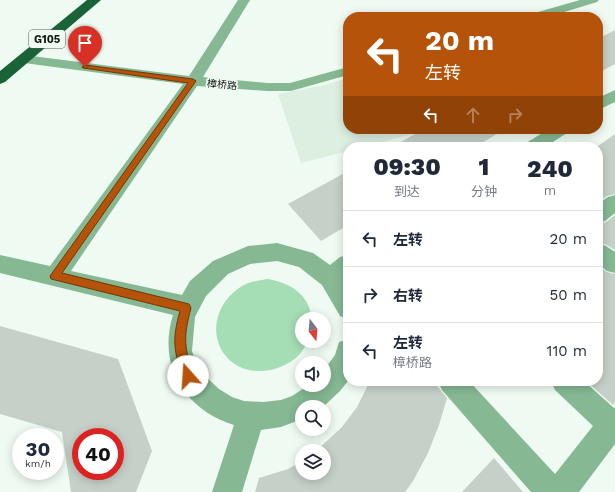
<!DOCTYPE html>
<html lang="zh">
<head>
<meta charset="utf-8">
<style>
  body { margin:0; font-family:"Work Sans","Noto Sans SC",sans-serif; background:#f6f6f7; color:#1f2937; height:100vh; display:flex; flex-direction:column; font-size:15px; white-space:nowrap }
  * { box-sizing:border-box; margin:0 }
  p { font-size:13px; color:#747a83 }
  .icon { flex:none; width:22px; height:22px; fill:none; stroke:currentColor; stroke-width:2; stroke-linecap:round; stroke-linejoin:round }
  .map { position:relative; flex:1; overflow:hidden }
  .sheet { position:absolute; left:343px; top:142px; width:260px; height:244px; display:flex; flex-direction:column; background:#fff; border-radius:16px; box-shadow:0 2px 10px #0003 }
  .sheet>* { flex:none }
  .guide { position:absolute; left:343px; top:12px; width:260px; height:122px; border-radius:16px; box-shadow:0 2px 10px #0003; background:#b45309; color:#fff; overflow:hidden }
  .needle { width:26px; rotate:164deg }
  .fabs { position:absolute; left:295px; top:312px; display:grid; gap:8px }
  .fabs a { display:grid; place-items:center; width:36px; height:36px; border-radius:50%; background:#fff; box-shadow:0 2px 10px #0003; font-size:20px }
  .speed { position:absolute; left:12px; top:428px; display:flex; gap:8px; font-size:20px; font-weight:700; text-align:center }
  .speed>* { display:grid; place-content:center; width:52px; height:52px; border-radius:50%; background:#fff; box-shadow:0 2px 10px #0003; line-height:1 }
  .speed small { font-size:10px; font-weight:400 }
  .speed .limit { border:6px solid #d22; background:#fff; color:#111 }
  .pin { position:absolute; display:grid; place-items:center; width:34px; height:34px; color:#fff; margin:-41px -17px; border-radius:50% 50% 50% 0; rotate:-45deg; box-shadow:0 0 4px #0007 }
  .pin .icon { rotate:45deg }
  .me { position:absolute; width:44px; margin:-22px; rotate:341deg; stroke-linejoin:round; filter:drop-shadow(0 0 3px #0008) }
  .turn { display:flex; align-items:center; gap:14px; height:84px; padding:0 16px; font-size:18px }
  .turn .icon { width:52px; height:52px; stroke-width:2.5 }
  .turn b { display:block; font-size:28px; line-height:34px }
  .lanes { display:flex; align-items:center; height:38px; padding:0 16px; background:#0003; justify-content:center; gap:20px; direction:ltr }
  .lanes .off { opacity:.35 }
  .eta { display:flex; justify-content:space-evenly; align-items:center; height:68px; text-align:center }
  .eta b { font-size:24px; font-weight:800; line-height:28px }
  ul { padding:0; list-style:none }
  li { display:flex; align-items:center; gap:12px; height:56px; padding:0 16px; border-top:1px solid #e0e1e3 }
  li div { flex:1 }
  li b { display:block; font-size:15px }
  li em { font-style:normal }
  .map>svg:first-child { display:block }
  .built { fill:#dcefe1 }
  .green { fill:#a5ddb4 }
  .building { fill:#c5d0c8; fill-rule:evenodd }
  .lines { fill:none; stroke-linecap:round; stroke-linejoin:round }
  .minor { fill:#85b893; fill-rule:evenodd }
  .highway { fill:#1a6237; fill-rule:evenodd }
  .route { fill:#b45309; stroke:#753606 }
  .labels { text-anchor:middle; stroke-width:3.5; stroke-linejoin:round; paint-order:stroke }
  .far-street-label { font-size:10px; fill:#101411; stroke:#effbf2 }
  .shield { fill:#effbf2; stroke:#535954; stroke-width:1 }
  .shield-label { font-size:11px; font-weight:bold; fill:#101411 }
</style>
</head>
<body>
<div class="map">
<svg width="615" height="492" viewBox="0 0 615 492">
  <rect width="100%" height="100%" fill="#effbf2"/>
  <polygon class="built" points="348,78 348,129 431,129 364,147 348,147 348,151 301,163 278,94 324,85"/>
  <path class="green" d="M267 279C291 283 309 294 312 319H302V341H308C306 345 303 350 300 354 281 374 243 379 225 355 208 333 217 303 239 288 247 282 257 281 267 279Z"/>
  <g class="building">
    <polygon points="615,30 615,64 598,73 598,39"/>
    <polygon points="424,129 505,129 475,147 392,147"/>
    <polygon points="615,134 615,194 607,196 598,202 598,146"/>
    <polygon points="348,171 348,225 321,241 288,204"/>
    <polygon points="615,215 615,250 607,245 598,242 598,224 606,222"/>
    <polygon points="598,266 607,272 615,274 615,402 613,405 586,381 598,381"/>
    <path d="M0 326 118 359 152 451 136 492H71L62 432 0 414ZM81 437H115V471H81Z"/>
    <polygon points="370,381 433,381 447,398 439,425 428,453 413,481 405,492 255,492 259,478 288,469 302,461 302,473 324,473 324,451 316,451 342,427 357,407"/>
    <polygon points="494,458 523,492 462,492"/>
  </g>
  <g class="lines">
    <g class="minor">
      <path d="M238 0H250L203 77 267 83H290L348 67V75L291 91H267L197 86 71 271 182 295 190 281 213 261 248 246 277 243 313 253 330 265 340 257 348 255V277L344 280 348 287V319L340 316 322 285 299 267 277 261 250 264 228 274 206 296 195 317 192 351 195 360 204 375 219 389 232 397 244 401 263 402 281 400 292 396 309 385H324V370L335 355 339 342 348 339V381L340 391 323 407H302V419L281 427 261 430 242 492H212L234 425C185 410 157 366 173 315L0 273V255L50 266 183 84 24 63 19 62 17 59 19 56 24 55 189 76Z"/>
      <polygon points="580,0 599,0 597,2 548,17 529,17 531,14"/>
      <polygon points="615,90 615,102 598,110 598,98"/>
      <polygon points="549,129 569,129 567,133 545,147 523,147 526,143"/>
      <polygon points="615,195 615,213 605,221 598,223 598,204 608,197"/>
      <polygon points="598,243 606,246 615,252 615,273 607,271 598,264"/>
      <polygon points="438,381 469,381 555,474 593,426 555,390 551,381 584,381 614,408 615,407 615,444 579,492 531,492 442,390"/>
    </g>
    <polygon class="highway" points="87,0 101,0 5,82 0,84 0,71"/>
  </g>
  <path class="route" d="M85 65 193 79 196 81 62 273 189 304 191 308C183 338 184 347 194 376L192 380 188 382 185 380C173 353 172 339 180 311L55 280 51 279 50 276 188 83 83 68 82 67Z"/>
  <g class="labels">
    <g class="far-street-label">
      <text transform="translate(222 84) rotate(5)" y="4">樟桥路</text>
    </g>
    <rect class="shield" x="29" y="30" width="36" height="18" rx="3"/>
    <g class="shield-label">
      <text x="47" y="43">G105</text>
    </g>
  </g>
</svg>
<div class="fabs">
<a><svg class="needle" viewBox="-14 -14 28 28"><path d="M0-13l5 13h-10z" fill="#e53935"/><path d="M0 13l5-13h-10z" fill="#747a83"/></svg></a>
<a><svg class="icon" aria-label="sound" viewBox="0 0 24 24"><path d="M4 9h4l5-4v14l-5-4H4zM17 9q2 3 0 6"/></svg></a>
<a><svg class="icon" aria-label="search" viewBox="0 0 24 24"><circle cx="10" cy="10" r="6"/><path d="M15 15l6 6"/></svg></a>
<a><svg class="icon" aria-label="layers" viewBox="0 0 24 24"><path d="M12 4l9 5-9 5-9-5zM3 14l9 5 9-5"/></svg></a>
</div>
<div class="speed"><div>30<small>km/h</small></div><div class="limit">40</div></div>
<div class="pin" style="left:85px;top:67px;background:#d93025"><svg class="icon" aria-label="arrive" viewBox="0 0 24 24"><path d="M6 21V4h12l-3 4 3 4H6"/></svg></div>
<svg class="me" style="left:188px;top:376px" viewBox="-20 -20 40 40"><circle r="19" fill="#fff"/><path d="M0-13L10 11 0 6-10 11z" fill="#b45309"/></svg>
<div class="guide">
<div class="turn"><svg class="icon" aria-label="left" viewBox="0 0 24 24"><path d="M17 20v-9H6M10 6l-5 5 5 5"/></svg><div><b>20 m</b>左转</div></div>
<div class="lanes"><svg class="icon" aria-label="left" viewBox="0 0 24 24"><path d="M17 20v-9H6M10 6l-5 5 5 5"/></svg><svg class="icon off" aria-label="ahead" viewBox="0 0 24 24"><path d="M12 20V5M6 11l6-6 6 6"/></svg><svg class="icon off" aria-label="right" viewBox="0 0 24 24"><path d="M7 20v-9h11M14 6l5 5-5 5"/></svg></div>
</div>
<section class="sheet">
<div class="eta">
<div><b>09:30</b><p>到达</p></div>
<div><b>1</b><p>分钟</p></div>
<div><b>240</b><p>m</p></div>
</div>
<ul>
<li><svg class="icon" aria-label="left" viewBox="0 0 24 24"><path d="M17 20v-9H6M10 6l-5 5 5 5"/></svg><div><b>左转</b></div><em>20 m</em></li>
<li><svg class="icon" aria-label="right" viewBox="0 0 24 24"><path d="M7 20v-9h11M14 6l5 5-5 5"/></svg><div><b>右转</b></div><em>50 m</em></li>
<li><svg class="icon" aria-label="left" viewBox="0 0 24 24"><path d="M17 20v-9H6M10 6l-5 5 5 5"/></svg><div><b>左转</b><p>樟桥路</p></div><em>110 m</em></li>
</ul>
</section>
</div>
</body>
</html>
